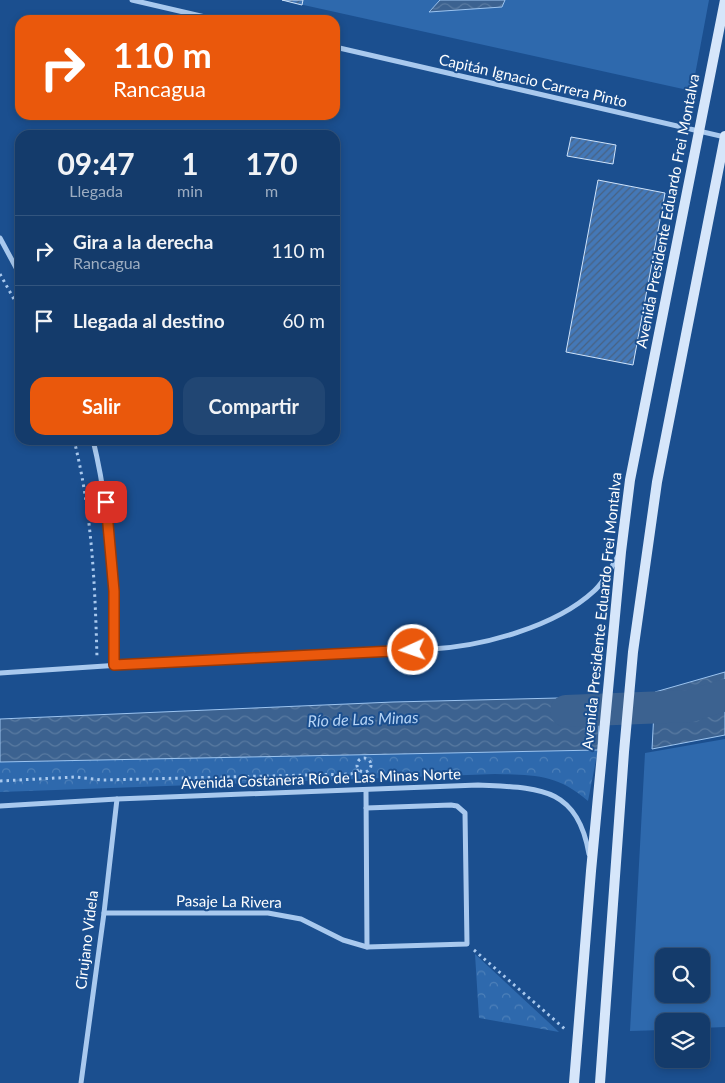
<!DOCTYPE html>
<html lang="es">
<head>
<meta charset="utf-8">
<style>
  body { margin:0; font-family:Lato,sans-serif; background:#214673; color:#f1f3f6; height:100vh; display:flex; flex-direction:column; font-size:19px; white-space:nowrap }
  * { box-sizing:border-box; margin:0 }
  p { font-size:16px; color:#9dadc1 }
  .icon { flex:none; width:28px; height:28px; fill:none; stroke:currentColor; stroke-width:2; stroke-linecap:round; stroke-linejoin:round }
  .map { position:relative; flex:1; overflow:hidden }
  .sheet { position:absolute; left:15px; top:130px; width:325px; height:315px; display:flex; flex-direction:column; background:#143b6b; border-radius:15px; box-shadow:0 2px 8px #0003,0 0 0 1px #33557e }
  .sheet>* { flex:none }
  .hud { position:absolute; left:15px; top:15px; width:325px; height:105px; border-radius:15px; box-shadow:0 2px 8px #0003,0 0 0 1px #33557e; background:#ea580c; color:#fff; overflow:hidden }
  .tools { position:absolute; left:655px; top:948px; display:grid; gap:10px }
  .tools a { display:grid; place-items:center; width:55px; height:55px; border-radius:10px; background:#143b6b; box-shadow:0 2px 8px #0003,0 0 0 1px #33557e; font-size:25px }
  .pin { position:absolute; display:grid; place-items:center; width:42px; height:42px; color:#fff; margin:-21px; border-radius:10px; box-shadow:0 2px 8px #0006 }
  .me { position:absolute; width:55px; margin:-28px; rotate:267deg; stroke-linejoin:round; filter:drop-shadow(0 0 4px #0008) }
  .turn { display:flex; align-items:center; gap:18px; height:105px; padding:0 15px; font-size:22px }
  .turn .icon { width:65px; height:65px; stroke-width:2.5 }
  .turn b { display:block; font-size:35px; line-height:42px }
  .eta { display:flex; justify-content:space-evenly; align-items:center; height:85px; text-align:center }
  .eta b { font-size:30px; font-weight:700; line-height:35px }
  .action { display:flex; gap:10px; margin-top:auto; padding:10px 15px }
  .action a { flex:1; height:58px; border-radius:15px; background:#ea580c; color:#fff; font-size:20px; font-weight:700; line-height:58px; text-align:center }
  .action a+a { background:#214673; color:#f1f3f6 }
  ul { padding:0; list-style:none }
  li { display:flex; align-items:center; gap:15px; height:70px; padding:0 15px; border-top:1px solid #33557e }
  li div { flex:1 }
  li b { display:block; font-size:19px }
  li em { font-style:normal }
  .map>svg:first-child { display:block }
  .grass { fill:#2e69ad; fill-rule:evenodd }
  .forest { fill:url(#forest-crowns) }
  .water { fill:url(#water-waves); stroke:#9cc4f0 }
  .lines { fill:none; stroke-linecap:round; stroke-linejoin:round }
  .river { stroke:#3c6290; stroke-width:32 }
  .building { fill:url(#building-hatch); stroke:#cfe3fa }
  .path { stroke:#a9c9ee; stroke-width:3; stroke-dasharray:2.5 4; stroke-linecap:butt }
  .street { stroke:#a9c9ee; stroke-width:5 }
  .secondary { stroke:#d6e6fa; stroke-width:10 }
  .route-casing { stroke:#983908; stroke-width:12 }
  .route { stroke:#ea580c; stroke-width:9 }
  .labels { text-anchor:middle; stroke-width:4; stroke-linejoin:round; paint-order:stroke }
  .street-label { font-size:15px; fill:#fff; stroke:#1b4f8f }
  .water-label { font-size:16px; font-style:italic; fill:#b5d3f5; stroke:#1b4f8f }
</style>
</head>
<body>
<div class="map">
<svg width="725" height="1083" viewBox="0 0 725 1083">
  <defs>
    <pattern id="forest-crowns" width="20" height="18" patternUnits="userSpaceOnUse" patternTransform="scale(1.25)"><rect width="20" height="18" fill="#2e69ad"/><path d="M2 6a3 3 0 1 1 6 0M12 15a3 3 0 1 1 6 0" fill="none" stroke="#4d80b9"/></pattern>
    <pattern id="water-waves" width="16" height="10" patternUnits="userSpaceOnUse" patternTransform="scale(1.25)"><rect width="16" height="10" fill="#3c6290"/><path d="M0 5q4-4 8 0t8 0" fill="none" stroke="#597aa1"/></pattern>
    <pattern id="building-hatch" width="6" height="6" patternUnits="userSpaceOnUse" patternTransform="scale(1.25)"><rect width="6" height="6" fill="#4478b7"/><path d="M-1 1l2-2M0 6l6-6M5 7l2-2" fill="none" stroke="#486282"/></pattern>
  </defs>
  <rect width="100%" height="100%" fill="#1b4f8f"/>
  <g class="grass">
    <polygon points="281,0 440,0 429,11 502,7 505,0 709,0 692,91"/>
    <path d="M725 739V1027L701 1028V1021H664V1030L630 1031 645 753ZM664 956H701V994H664Z"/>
  </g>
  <g class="forest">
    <path d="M598 750 588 801C557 774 534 775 495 774L0 792V762Z"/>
    <polygon points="475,954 559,1032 479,1018"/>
  </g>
  <g class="water">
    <polygon points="440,0 505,0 502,7 429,12"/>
    <polygon points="725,672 725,735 652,749 655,692"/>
    <polygon points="600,697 598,750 0,762 0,719 393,702"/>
  </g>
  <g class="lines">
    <polyline class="river" points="566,711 691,706 725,695"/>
  </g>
  <g class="building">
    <polygon points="282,0 303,0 302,5"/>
    <polygon points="571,137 616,145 613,164 567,156"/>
    <polygon points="598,180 665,193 633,365 566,352"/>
  </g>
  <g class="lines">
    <g class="path">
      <polyline points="0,274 20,310"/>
      <path d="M74 440C92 512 95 584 97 658"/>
      <circle cx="364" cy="765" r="7"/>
      <polyline points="0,781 75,777 103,780 351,774 359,770"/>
      <polyline points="474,950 566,1030"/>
    </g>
    <g class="street">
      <polyline points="132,0 218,20"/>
      <polyline points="335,47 725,137"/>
      <polyline points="0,238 20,275"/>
      <path d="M93 440C111 514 114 589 114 665"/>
      <path d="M0 673 150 663 432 649C483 646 555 627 594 591 604 582 611 568 618 556"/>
      <polyline points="366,791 367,947"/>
      <path d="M0 806 117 799 478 785C537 788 577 785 589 854"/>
      <polyline points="104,913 268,913 301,919 343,940 367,947 467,944 465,813 457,806 451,805 366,808"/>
      <polyline points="81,1083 104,913 117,799"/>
    </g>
    <g class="secondary">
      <polyline points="574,1083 591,871 621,552 630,480 725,0"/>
      <polyline points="600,1083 624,752 633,652 657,482 725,136"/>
    </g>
  </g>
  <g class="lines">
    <defs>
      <polyline id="route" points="106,502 114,591 114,665 413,650"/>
    </defs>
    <use href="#route" class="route-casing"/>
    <use href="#route" class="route"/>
  </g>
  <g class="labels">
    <g class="street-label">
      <text transform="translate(533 81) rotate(13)" y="5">Capitán Ignacio Carrera Pinto</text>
      <text transform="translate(668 211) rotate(-79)" y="5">Avenida Presidente Eduardo Frei Montalva</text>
      <text transform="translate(602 611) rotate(-84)" y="5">Avenida Presidente Eduardo Frei Montalva</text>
      <text transform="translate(321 779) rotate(-2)" y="5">Avenida Costanera Río de Las Minas Norte</text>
      <text transform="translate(229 902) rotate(1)" y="5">Pasaje La Rivera</text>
      <text transform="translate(87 940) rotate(-83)" y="5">Cirujano Videla</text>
    </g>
    <g class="water-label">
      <text transform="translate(363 719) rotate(-2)" y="6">Río de Las Minas</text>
    </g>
  </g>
</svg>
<div class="tools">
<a><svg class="icon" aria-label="search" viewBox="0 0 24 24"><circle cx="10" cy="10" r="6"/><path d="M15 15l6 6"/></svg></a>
<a><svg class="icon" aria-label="layers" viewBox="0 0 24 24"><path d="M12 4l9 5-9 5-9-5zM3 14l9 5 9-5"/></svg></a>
</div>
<div class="pin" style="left:106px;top:502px;background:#d93025"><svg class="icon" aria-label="arrive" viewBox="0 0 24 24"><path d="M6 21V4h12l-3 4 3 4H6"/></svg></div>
<svg class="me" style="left:413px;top:650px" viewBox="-20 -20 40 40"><circle r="17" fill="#ea580c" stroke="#fff" stroke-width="3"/><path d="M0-11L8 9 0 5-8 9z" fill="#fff"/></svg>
<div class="hud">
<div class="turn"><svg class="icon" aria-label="right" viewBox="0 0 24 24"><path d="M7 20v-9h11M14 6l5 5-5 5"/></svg><div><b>110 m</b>Rancagua</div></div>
</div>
<section class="sheet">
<div class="eta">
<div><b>09:47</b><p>Llegada</p></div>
<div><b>1</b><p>min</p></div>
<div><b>170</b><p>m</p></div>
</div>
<ul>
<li><svg class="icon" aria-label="right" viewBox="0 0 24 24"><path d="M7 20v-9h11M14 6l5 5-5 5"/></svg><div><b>Gira a la derecha</b><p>Rancagua</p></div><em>110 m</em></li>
<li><svg class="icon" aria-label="arrive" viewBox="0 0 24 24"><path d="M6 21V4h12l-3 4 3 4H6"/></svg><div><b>Llegada al destino</b></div><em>60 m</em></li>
</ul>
<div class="action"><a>Salir</a><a>Compartir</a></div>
</section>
</div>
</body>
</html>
